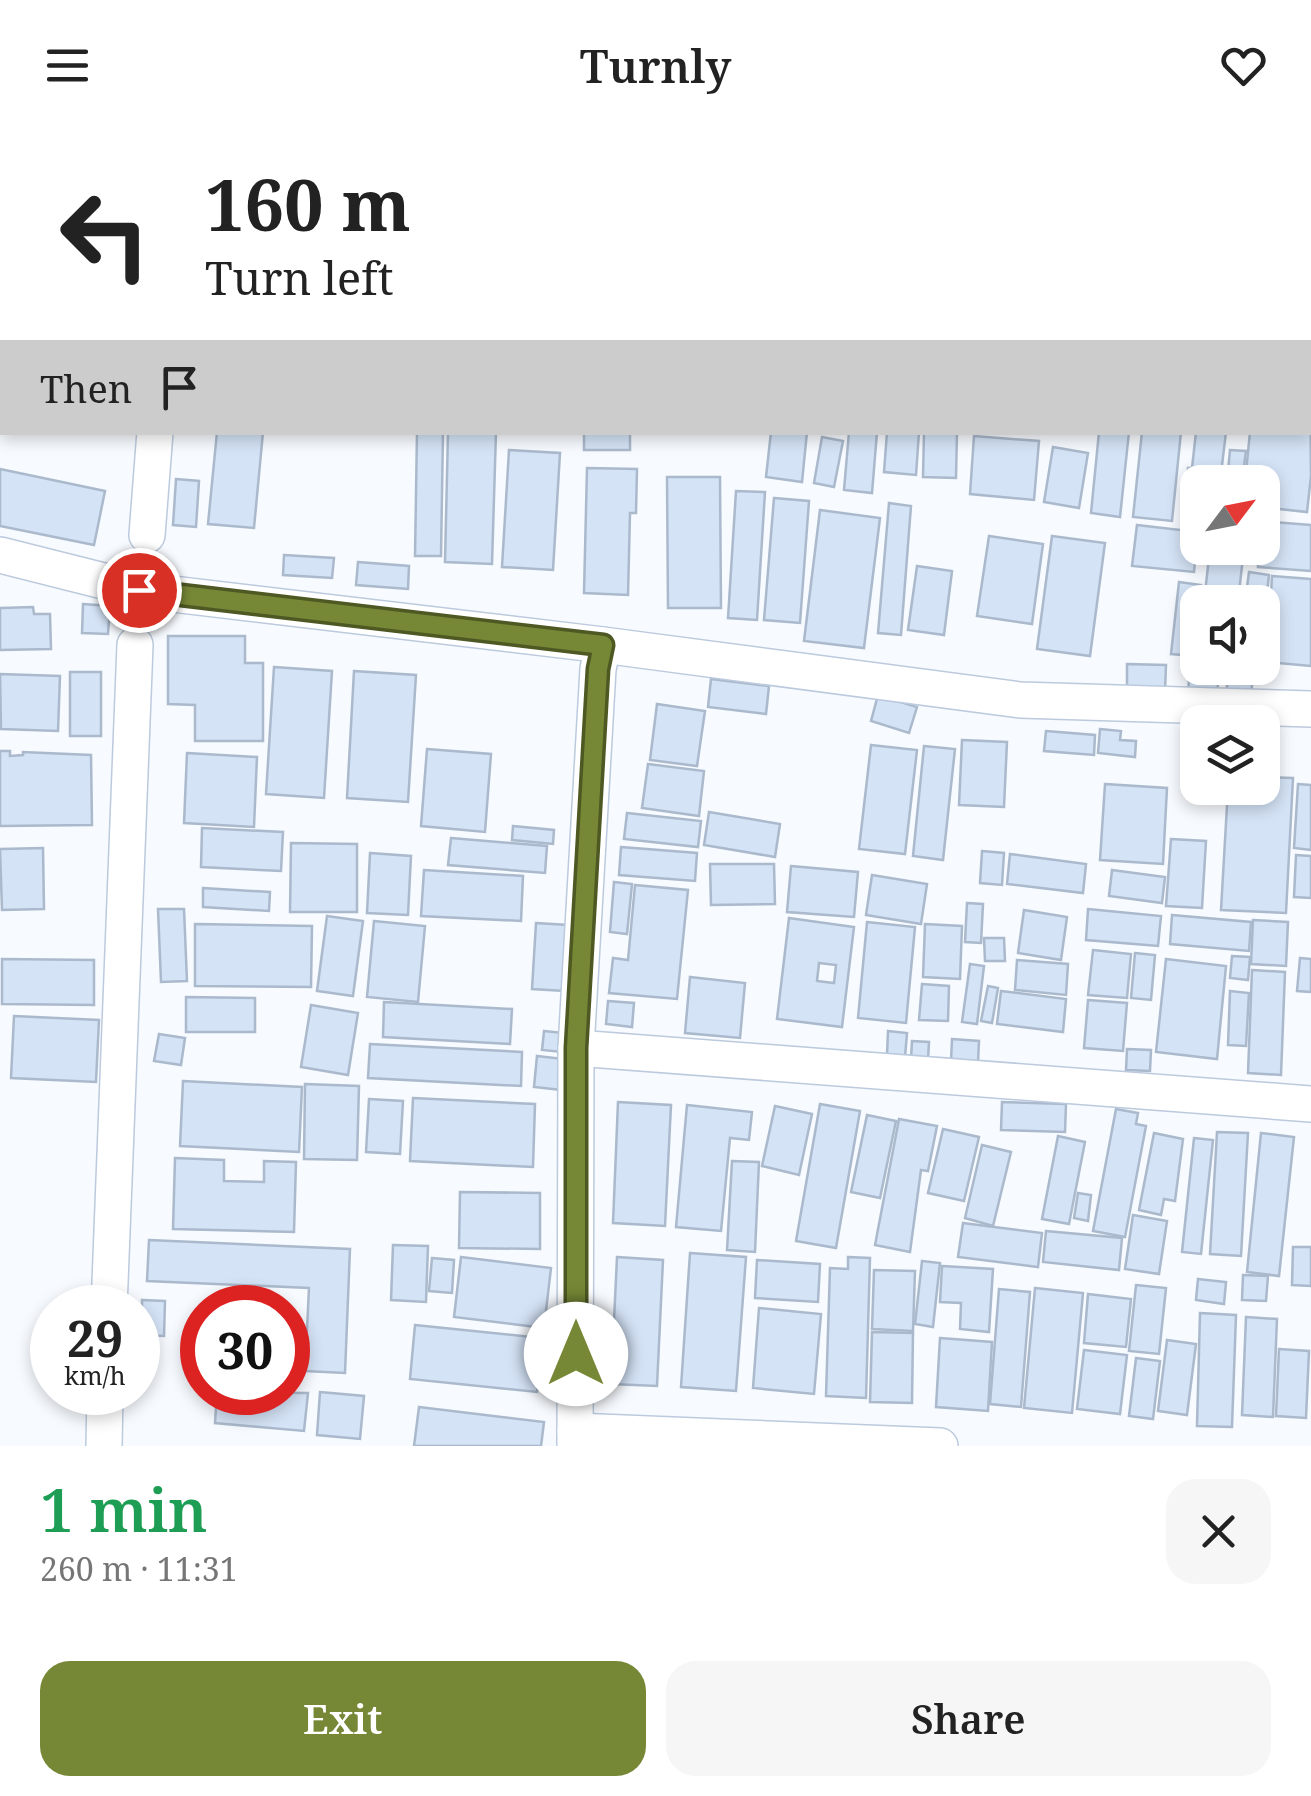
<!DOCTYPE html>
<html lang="en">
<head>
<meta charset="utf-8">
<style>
  body { margin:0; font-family:"Noto Serif",serif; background:#f6f6f6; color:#222; height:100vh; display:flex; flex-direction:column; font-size:38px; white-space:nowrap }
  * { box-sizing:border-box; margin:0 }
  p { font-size:32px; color:#767676 }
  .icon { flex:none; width:55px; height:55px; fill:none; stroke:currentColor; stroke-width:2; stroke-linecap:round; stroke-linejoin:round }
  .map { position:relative; height:1316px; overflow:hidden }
  .drawer { display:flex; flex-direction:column; background:#fff; flex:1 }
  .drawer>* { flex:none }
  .guide { position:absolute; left:0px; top:0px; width:1312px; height:305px; box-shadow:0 5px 15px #0003; background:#fff; color:#222; overflow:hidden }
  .needle { width:65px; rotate:58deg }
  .tools { position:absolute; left:1180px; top:335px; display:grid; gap:20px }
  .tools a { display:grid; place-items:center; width:100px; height:100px; border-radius:20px; background:#fff; box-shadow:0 5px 15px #0003; font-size:50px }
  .speed { position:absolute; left:30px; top:1155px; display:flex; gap:20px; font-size:50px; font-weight:700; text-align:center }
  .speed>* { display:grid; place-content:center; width:130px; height:130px; border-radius:50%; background:#fff; box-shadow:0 5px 15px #0003; line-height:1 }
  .speed small { font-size:25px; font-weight:400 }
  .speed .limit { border:15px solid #d22; background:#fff; color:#111 }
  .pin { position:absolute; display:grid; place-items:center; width:85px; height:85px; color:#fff; margin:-42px; border:5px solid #fff; border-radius:50%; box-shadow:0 2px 10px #0007 }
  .me { position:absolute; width:110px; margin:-55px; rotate:0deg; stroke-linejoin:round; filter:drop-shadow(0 0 8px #0008) }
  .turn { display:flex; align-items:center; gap:35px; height:210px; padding:0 40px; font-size:45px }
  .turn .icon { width:130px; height:130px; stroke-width:2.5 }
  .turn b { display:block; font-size:70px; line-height:85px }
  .then { display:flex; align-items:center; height:95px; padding:0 40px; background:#0003; gap:20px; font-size:38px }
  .round { display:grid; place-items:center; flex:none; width:105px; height:105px; border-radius:30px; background:#f6f6f6 }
  .headline { display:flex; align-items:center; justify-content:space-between; height:170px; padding:0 40px }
  h1 { font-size:60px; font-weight:600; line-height:75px; color:#1e9e55 }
  .primary-button { display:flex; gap:20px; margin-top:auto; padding:20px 40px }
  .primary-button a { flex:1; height:115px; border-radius:30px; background:#768736; color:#fff; font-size:40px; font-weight:600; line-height:115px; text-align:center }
  .primary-button a+a { background:#f6f6f6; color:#222 }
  header { display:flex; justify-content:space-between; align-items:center; height:130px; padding:0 40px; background:#fff; font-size:45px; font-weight:600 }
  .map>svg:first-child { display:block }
  .building { fill:#d4e3f6; stroke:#aab9cc; stroke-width:2.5; fill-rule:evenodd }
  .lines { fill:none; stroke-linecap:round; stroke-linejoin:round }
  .minor-casing { stroke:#bccade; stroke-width:38 }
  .minor { stroke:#fff; stroke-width:35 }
  .route-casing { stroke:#4d5823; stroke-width:25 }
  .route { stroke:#768736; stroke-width:18 }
</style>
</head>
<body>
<header><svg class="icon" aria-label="menu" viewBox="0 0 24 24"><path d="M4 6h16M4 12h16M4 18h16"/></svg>Turnly<svg class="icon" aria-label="heart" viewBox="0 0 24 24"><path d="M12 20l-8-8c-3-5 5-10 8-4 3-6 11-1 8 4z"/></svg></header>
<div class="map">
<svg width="1311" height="1316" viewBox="0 0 1311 1316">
  <rect width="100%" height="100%" fill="#f7fafe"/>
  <g class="building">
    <polygon points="1310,255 1311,346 1307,382 1262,377 1262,352 1245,352 1250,302 1310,302"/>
    <polygon points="217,302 263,302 254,398 208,394"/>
    <polygon points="417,302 443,302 441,426 415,426"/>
    <polygon points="448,302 496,302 492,434 445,432"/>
    <rect x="584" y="302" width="46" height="18"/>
    <polygon points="771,302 807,302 802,352 766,347"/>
    <polygon points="849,302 877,302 872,363 844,360"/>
    <polygon points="887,302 919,302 916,345 884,342"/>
    <polygon points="924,302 957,302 956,348 923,347"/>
    <polygon points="1099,302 1129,302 1120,387 1091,383"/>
    <polygon points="1142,302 1181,302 1172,391 1133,387"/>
    <polygon points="1196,302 1226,302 1220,352 1198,352 1198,393 1187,392 1190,364 1186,363 1188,338 1192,338"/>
    <polygon points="974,306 1039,311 1034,370 970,364"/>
    <polygon points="822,307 843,311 834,357 814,353"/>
    <polygon points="1053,317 1088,323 1079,378 1044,372"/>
    <polygon points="509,320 560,323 553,440 502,437"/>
    <polygon points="1230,320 1246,321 1242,352 1227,352"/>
    <polygon points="587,338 637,339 636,383 630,383 628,465 584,463"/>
    <polygon points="0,339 105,361 94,415 0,396"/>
    <polygon points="667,347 720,347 721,478 668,478"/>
    <polygon points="176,349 199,351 196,397 173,395"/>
    <polygon points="736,361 765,362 757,490 728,488"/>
    <polygon points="774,368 809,371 800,493 764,490"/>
    <polygon points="889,373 911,376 901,505 878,503"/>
    <polygon points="820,380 880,388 864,518 804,511"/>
    <polygon points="1262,391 1311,395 1311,441 1258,437 1259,418 1262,418"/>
    <polygon points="1137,395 1198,402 1194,442 1132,436"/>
    <polygon points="989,406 1043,414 1032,494 977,486"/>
    <polygon points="1052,406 1105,413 1090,526 1037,519"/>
    <polygon points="1210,418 1244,418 1238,472 1204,472"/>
    <polygon points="284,425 334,428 332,448 283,445"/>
    <polygon points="358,432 409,436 408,459 356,455"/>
    <polygon points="917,436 952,441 944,505 908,500"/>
    <polygon points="1249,442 1269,445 1262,506 1262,472 1245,472"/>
    <polygon points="1272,446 1311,449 1311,536 1267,532"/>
    <polygon points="1179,452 1201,455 1194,526 1171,524"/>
    <polygon points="83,474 110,476 108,504 82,503"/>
    <polygon points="33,477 34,484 50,484 51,519 0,520 0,478"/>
    <polygon points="168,506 245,506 245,533 263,533 263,611 195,611 195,575 168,574"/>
    <polygon points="1127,534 1166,535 1165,562 1127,561"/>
    <polygon points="274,537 332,541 324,668 266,664"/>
    <polygon points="1190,537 1219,541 1217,565 1188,562"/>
    <polygon points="1229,538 1253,541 1251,568 1226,565"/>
    <polygon points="354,541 416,545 408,672 347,668"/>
    <rect x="70" y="542" width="31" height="64"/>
    <polygon points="0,544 60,546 58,601 1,599"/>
    <polygon points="711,549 769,556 766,584 708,577"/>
    <polygon points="878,565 917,577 909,603 871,591"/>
    <polygon points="657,574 705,581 697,636 650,630"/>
    <polygon points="1100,599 1121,601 1120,610 1136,611 1135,627 1098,623"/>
    <polygon points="1046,601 1095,605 1094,625 1044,621"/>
    <polygon points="962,610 1007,612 1004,677 959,675"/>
    <polygon points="1187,612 1198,613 1198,636 1185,634"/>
    <polygon points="871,615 917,620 905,724 859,719"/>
    <polygon points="924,616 955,619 943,730 913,726"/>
    <polygon points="427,619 491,624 485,702 421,696"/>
    <polygon points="0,621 10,621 10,626 23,625 23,622 91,625 92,695 0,696"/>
    <polygon points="187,623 257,627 254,697 184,693"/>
    <polygon points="648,634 704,641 699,686 642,678"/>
    <polygon points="1262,647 1293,648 1286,783 1221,780 1228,658 1262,658"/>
    <polygon points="1105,654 1167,658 1163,734 1100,730"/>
    <polygon points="1298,654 1311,655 1311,720 1294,718"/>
    <polygon points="709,682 780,694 775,727 704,715"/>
    <polygon points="627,683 701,691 698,717 624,709"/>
    <polygon points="513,696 554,700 553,714 512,710"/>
    <polygon points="202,698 283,702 281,741 201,737"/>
    <polygon points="451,708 547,716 545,743 448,735"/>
    <polygon points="1171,709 1206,711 1202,778 1166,776"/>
    <polygon points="291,713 357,714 357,782 290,782"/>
    <polygon points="621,717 697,723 695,751 619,745"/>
    <polygon points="43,718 44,779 2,780 0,719"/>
    <polygon points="982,721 1004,723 1002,755 980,753"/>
    <polygon points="370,723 411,726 408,785 367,783"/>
    <polygon points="1010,724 1086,734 1083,763 1007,754"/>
    <polygon points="1296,725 1311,726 1311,768 1294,767"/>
    <polygon points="710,734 774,734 775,774 711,775"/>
    <polygon points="791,736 858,742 854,787 787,782"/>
    <polygon points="424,740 523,746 521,791 421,786"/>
    <polygon points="1112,740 1165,747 1162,773 1109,766"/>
    <polygon points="872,745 927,754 921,794 866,785"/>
    <polygon points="614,752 632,754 627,804 610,802"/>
    <polygon points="635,755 688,760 677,869 609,863 613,828 628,830"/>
    <polygon points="203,758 270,762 269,781 203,777"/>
    <polygon points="967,773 983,774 981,813 965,812"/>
    <polygon points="158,779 184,779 187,851 161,852"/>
    <polygon points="1088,779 1161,786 1158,816 1086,810"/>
    <polygon points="1024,780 1067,787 1061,830 1018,823"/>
    <polygon points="1172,785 1251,792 1249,821 1170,814"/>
    <polygon points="327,786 363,791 353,866 317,861"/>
    <path d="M789 788 854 797 842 897 777 889ZM819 833 836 835 834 853 817 851Z"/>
    <polygon points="1253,790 1288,792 1286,836 1251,834"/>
    <polygon points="374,791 425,796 418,872 367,867"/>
    <polygon points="867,792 915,797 906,893 858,888"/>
    <polygon points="536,793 568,795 564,861 532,859"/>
    <polygon points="195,794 312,796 311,857 195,856"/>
    <polygon points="925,794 962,796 960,849 923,847"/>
    <polygon points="984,808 1004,808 1005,831 985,831"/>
    <polygon points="1093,820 1131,824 1127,868 1088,865"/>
    <polygon points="1135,823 1155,825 1151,870 1131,868"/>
    <polygon points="1232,826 1250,827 1248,850 1230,848"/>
    <polygon points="1300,828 1311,829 1311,862 1297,861"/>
    <polygon points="2,829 94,830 94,875 2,874"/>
    <polygon points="1166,829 1226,836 1217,929 1156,922"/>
    <polygon points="1017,830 1068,834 1066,865 1015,860"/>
    <polygon points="970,834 984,836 977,894 962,892"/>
    <polygon points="1252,840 1285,842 1281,945 1248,943"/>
    <polygon points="690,847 745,853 740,908 685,903"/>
    <polygon points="922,854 949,856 948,891 919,890"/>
    <polygon points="988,856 998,858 992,893 981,891"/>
    <polygon points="1001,861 1066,869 1063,902 997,894"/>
    <polygon points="1230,861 1249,863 1246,916 1228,915"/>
    <polygon points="186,867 255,868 255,902 186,902"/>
    <polygon points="1088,870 1127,873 1123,921 1084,918"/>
    <polygon points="608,871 634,873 632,897 606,894"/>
    <polygon points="384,872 512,879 510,914 383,907"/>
    <polygon points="311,875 358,883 348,945 301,937"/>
    <polygon points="14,886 99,890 96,952 11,948"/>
    <polygon points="544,901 564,903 562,922 542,920"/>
    <polygon points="888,901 907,903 905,927 887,925"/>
    <polygon points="159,904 185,908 181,935 154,931"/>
    <polygon points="952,909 979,911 978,932 951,931"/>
    <polygon points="912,911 929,912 928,930 911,929"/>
    <polygon points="370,914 522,922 521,956 368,948"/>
    <polygon points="1127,919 1151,920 1150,941 1126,940"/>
    <polygon points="537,926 564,929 562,960 534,957"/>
    <polygon points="183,951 302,957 299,1022 180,1016"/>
    <polygon points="305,954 359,956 357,1030 304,1029"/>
    <polygon points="413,968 535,974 533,1037 410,1031"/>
    <polygon points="369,969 403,971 400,1024 366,1022"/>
    <polygon points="618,972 671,975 665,1096 613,1093"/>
    <polygon points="1002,972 1066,974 1065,1002 1001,1000"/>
    <polygon points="820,974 860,981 836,1118 796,1111"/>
    <polygon points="687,975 752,982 749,1010 730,1008 721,1101 676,1097"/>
    <polygon points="775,976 812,984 799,1045 762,1036"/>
    <polygon points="1116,979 1138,983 1136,994 1146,996 1125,1107 1093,1101"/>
    <polygon points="867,985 896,991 880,1068 851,1062"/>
    <polygon points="899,989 937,996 928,1041 921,1040 910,1122 875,1115"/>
    <polygon points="943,999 979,1007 964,1071 928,1063"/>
    <polygon points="1217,1002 1248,1003 1241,1126 1210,1124"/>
    <polygon points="1154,1003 1183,1009 1175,1071 1164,1069 1161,1085 1139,1080"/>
    <polygon points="1261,1003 1294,1007 1279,1146 1247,1142"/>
    <polygon points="1058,1006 1085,1012 1069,1094 1042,1089"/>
    <polygon points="1194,1008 1213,1010 1201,1124 1182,1122"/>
    <polygon points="982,1015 1011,1022 993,1096 965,1088"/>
    <polygon points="175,1028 224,1030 224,1051 264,1052 264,1031 296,1032 294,1102 173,1099"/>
    <polygon points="732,1031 759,1032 755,1122 727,1120"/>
    <polygon points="460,1062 540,1063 540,1119 459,1118"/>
    <polygon points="1078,1063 1091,1065 1088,1091 1074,1088"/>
    <polygon points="1133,1085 1167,1091 1159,1144 1125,1139"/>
    <polygon points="963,1093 1042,1103 1038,1137 958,1127"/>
    <polygon points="1046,1101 1122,1108 1119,1140 1043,1132"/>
    <polygon points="149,1110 350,1119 345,1243 305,1241 309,1158 147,1151"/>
    <polygon points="393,1115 428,1116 426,1172 391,1170"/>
    <polygon points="1293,1117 1311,1117 1311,1156 1292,1155"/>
    <polygon points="690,1123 746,1127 736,1261 681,1257"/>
    <polygon points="461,1127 551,1138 544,1198 454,1187"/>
    <polygon points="617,1127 663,1130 657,1256 611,1254"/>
    <polygon points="848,1127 870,1128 866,1268 826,1266 830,1138 848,1139"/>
    <polygon points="432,1128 454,1130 452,1163 429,1161"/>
    <polygon points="757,1130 820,1134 818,1172 755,1168"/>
    <polygon points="922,1131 940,1133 933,1197 915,1194"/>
    <polygon points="942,1136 993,1139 989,1202 960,1199 961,1173 940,1172"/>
    <polygon points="874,1140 915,1141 913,1201 872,1199"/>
    <polygon points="1243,1145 1268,1146 1266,1171 1242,1170"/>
    <polygon points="1198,1149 1226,1152 1224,1174 1196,1170"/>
    <polygon points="1136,1155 1166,1158 1159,1224 1129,1221"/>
    <polygon points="1035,1158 1083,1163 1072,1283 1024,1278"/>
    <polygon points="999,1159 1030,1162 1021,1277 990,1274"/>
    <polygon points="1088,1164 1131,1169 1126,1217 1084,1213"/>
    <polygon points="142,1170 165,1171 164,1206 142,1205"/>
    <polygon points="759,1178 821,1184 814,1264 753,1258"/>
    <polygon points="1200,1183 1236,1185 1232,1297 1197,1296"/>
    <polygon points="1246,1187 1277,1189 1273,1287 1242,1285"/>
    <polygon points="415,1195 542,1208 537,1262 410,1249"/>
    <polygon points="872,1202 913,1203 912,1273 870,1272"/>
    <polygon points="940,1208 992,1212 988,1281 936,1277"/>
    <polygon points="1167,1210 1196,1214 1187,1285 1158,1281"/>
    <polygon points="1279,1219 1309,1221 1306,1288 1276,1286"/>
    <polygon points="1084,1220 1127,1225 1120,1284 1077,1279"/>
    <polygon points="1136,1228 1160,1231 1153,1289 1129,1286"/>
    <polygon points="217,1262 308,1263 304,1301 215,1293"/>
    <polygon points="320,1262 364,1266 360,1309 317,1305"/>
    <polygon points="419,1277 544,1292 541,1316 414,1316"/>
  </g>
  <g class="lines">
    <defs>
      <g id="minor">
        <polyline points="176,2 176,0"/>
        <polyline points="648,2 648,0"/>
        <polyline points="0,33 2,33"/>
        <polyline points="1310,196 1311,196"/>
        <polyline points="147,405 155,302"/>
        <polyline points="0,425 139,460 603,515 1020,570 1311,579"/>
        <polyline points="576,918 1311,974"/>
        <polyline points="109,1178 135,515"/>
        <polyline points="575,1301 940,1316"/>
        <polyline points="104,1316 105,1262"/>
        <polyline points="575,1316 576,918 598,539 603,515"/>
      </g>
    </defs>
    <use href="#minor" class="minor-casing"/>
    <use href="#minor" class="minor"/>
  </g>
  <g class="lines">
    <defs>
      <polyline id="route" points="139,460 603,515 598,539 576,918 576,1224"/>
    </defs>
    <use href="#route" class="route-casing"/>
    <use href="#route" class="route"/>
  </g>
</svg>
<div class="tools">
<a><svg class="needle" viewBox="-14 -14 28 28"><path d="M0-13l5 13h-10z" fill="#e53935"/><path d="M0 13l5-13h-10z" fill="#767676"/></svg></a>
<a><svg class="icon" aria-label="sound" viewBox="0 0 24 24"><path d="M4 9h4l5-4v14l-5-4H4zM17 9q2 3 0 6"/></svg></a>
<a><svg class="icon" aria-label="layers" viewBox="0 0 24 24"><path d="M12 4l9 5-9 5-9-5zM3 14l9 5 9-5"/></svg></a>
</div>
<div class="speed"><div>29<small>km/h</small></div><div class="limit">30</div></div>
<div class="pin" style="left:139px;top:460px;background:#d93025"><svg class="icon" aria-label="arrive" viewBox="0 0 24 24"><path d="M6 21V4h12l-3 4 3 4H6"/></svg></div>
<svg class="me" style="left:576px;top:1224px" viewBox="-20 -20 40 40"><circle r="19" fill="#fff"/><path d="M0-13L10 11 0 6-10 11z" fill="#768736"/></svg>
<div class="guide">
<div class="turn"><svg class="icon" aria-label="left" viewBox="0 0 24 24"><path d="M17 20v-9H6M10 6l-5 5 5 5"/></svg><div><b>160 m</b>Turn left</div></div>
<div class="then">Then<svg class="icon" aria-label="arrive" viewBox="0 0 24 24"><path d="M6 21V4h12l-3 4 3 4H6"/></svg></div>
</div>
</div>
<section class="drawer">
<div class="headline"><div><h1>1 min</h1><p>260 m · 11:31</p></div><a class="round"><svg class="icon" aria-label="close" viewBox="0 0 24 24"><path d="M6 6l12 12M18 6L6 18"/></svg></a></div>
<div class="primary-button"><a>Exit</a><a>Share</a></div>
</section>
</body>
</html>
